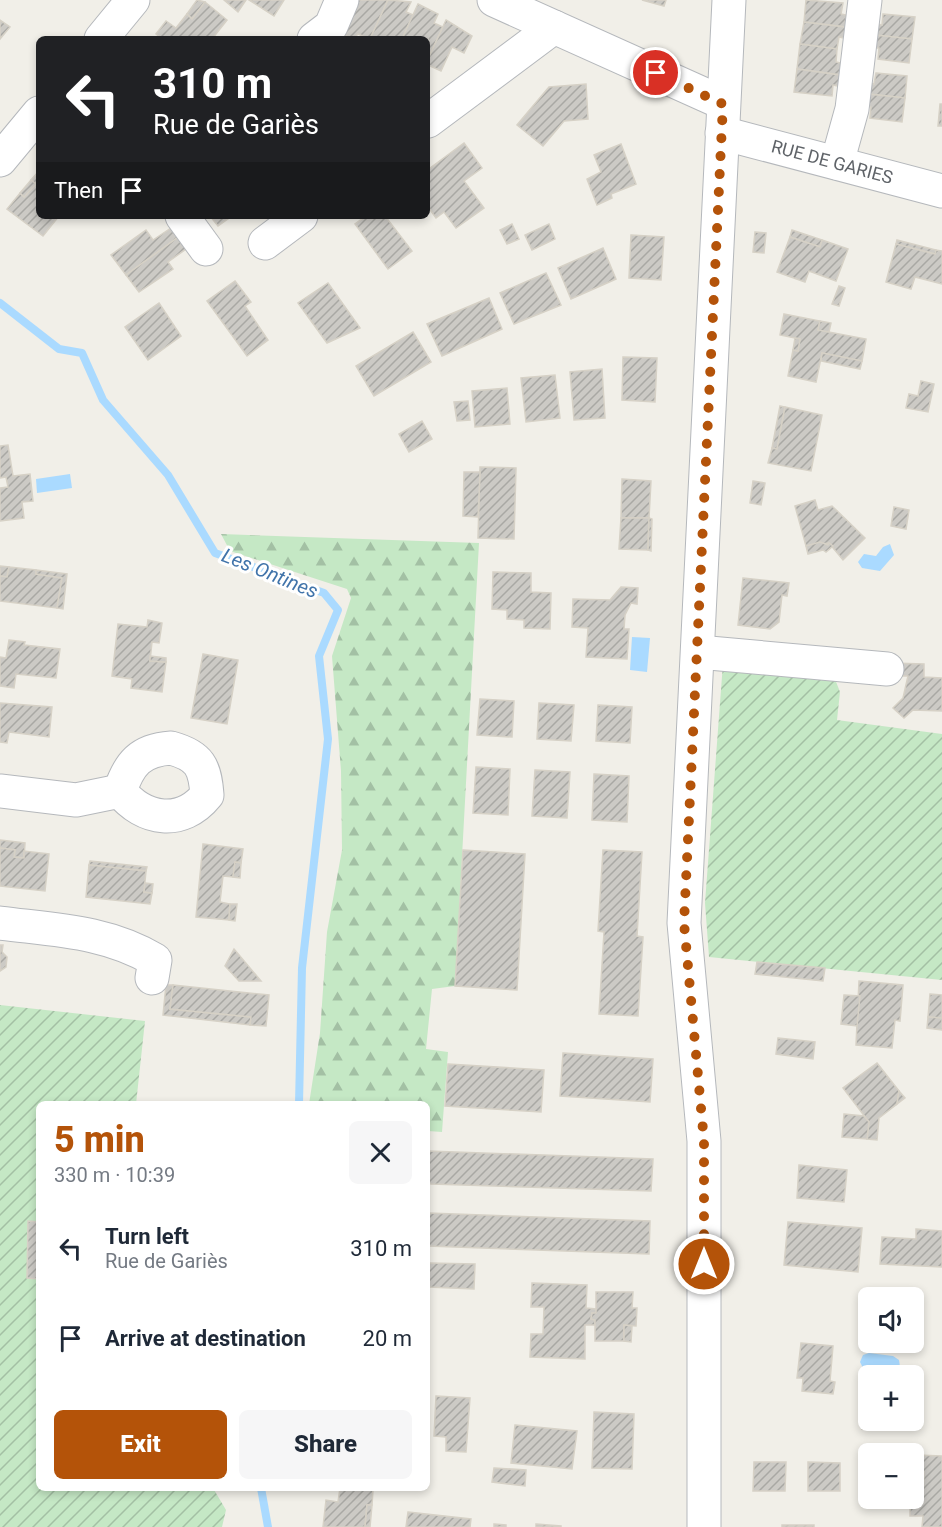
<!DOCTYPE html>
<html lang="en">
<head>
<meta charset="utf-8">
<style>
  body { margin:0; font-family:Roboto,sans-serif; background:#f6f6f7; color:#1f2937; height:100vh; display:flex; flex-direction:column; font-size:22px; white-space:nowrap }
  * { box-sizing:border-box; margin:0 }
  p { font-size:20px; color:#747a83 }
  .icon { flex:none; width:33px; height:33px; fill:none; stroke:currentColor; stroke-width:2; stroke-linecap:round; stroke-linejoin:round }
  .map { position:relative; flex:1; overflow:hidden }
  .drawer { position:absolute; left:36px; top:1101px; width:394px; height:390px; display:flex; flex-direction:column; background:#fff; border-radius:9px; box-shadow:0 3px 9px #0003 }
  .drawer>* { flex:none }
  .guide { position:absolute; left:36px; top:36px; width:394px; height:183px; border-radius:9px; box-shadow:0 3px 9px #0003; background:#202124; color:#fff; overflow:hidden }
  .fabs { position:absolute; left:858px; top:1287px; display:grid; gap:12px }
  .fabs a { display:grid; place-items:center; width:66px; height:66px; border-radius:9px; background:#fff; box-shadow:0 3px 9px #0003; font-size:30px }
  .pin { position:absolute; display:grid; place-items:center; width:51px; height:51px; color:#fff; margin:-26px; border:3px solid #fff; border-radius:50%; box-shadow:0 2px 6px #0007 }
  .me { position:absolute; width:66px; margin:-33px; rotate:0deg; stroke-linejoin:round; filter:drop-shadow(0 0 4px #0008) }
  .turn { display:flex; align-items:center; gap:21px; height:126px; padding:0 18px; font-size:27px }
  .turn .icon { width:78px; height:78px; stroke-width:2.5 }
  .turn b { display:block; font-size:42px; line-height:51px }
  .then { display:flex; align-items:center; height:57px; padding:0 18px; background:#0003; gap:12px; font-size:22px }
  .round { display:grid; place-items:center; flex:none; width:63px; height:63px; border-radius:9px; background:#f6f6f7 }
  .summary { display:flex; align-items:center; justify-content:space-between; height:102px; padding:0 18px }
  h1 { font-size:36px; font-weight:800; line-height:45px; color:#b45309 }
  .primary-button { display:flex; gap:12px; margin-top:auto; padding:12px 18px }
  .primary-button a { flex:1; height:69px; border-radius:9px; background:#b45309; color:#fff; font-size:24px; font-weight:800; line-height:69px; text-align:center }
  .primary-button a+a { background:#f6f6f7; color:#1f2937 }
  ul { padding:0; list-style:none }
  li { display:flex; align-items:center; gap:18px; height:90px; padding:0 18px }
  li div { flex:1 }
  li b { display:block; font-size:22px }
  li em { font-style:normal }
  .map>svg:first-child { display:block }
  .forest { fill:url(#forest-firs) }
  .garden { fill:url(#garden-furrows) }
  .water { fill:#aadaff }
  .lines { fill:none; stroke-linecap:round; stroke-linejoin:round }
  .stream { stroke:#aadaff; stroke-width:8 }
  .building { fill:url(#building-hatch); stroke:#d6d1c6; stroke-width:1.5 }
  .minor-casing { stroke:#b5b8bc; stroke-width:35 }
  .minor { stroke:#fff; stroke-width:33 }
  .route { stroke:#b45309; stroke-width:10; stroke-dasharray:0 18 }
  .labels { text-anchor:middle; stroke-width:6; stroke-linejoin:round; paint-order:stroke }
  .street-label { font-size:18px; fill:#5f6368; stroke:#fff }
  .water-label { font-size:20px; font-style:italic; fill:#4174aa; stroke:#fff }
</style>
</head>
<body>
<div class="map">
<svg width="942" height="1527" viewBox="0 0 942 1527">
  <defs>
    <pattern id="forest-firs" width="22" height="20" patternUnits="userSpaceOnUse" patternTransform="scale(1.5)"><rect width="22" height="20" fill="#c5e8c5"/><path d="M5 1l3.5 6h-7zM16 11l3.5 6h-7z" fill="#a3c0a4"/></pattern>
    <pattern id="garden-furrows" width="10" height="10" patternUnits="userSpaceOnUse" patternTransform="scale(1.5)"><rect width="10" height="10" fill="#c5e8c5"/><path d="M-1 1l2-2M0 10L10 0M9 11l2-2" fill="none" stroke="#a3c0a4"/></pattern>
    <pattern id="building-hatch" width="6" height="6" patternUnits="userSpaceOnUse" patternTransform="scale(1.5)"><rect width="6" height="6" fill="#cccac5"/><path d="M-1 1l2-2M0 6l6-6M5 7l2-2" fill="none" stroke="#a9a8a4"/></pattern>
  </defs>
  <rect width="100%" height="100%" fill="#f1efe8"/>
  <polygon class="forest" points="221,534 479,543 455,986 432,989 426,1049 448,1052 442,1132 428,1131 428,1104 309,1104 320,1033 327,932 342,850 341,771 332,656 351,598 347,589 230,551"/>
  <g class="garden">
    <polygon points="723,663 835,679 840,692 837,720 942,734 942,980 709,957 705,903"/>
    <polygon points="0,1005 145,1021 136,1104 39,1104 39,1488 213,1488 226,1510 222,1527 0,1527"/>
  </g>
  <g class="water">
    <polygon points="70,474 72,488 37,493 36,479"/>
    <polygon points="890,544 894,555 880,571 862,568 858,562 864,554 876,556 883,547"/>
    <polygon points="632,637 650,638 647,672 630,670"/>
    <polygon points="869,1353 893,1356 899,1360 900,1367 896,1375 866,1374 860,1362 863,1355"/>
  </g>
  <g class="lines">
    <g class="stream">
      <polyline points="0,303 59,349 82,353 103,400 168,475 215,553 324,593 338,610 319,656 328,739 302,968 299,1104"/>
      <polyline points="261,1488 268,1527"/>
    </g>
  </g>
  <g class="building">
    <polygon points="197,0 205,2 192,19 187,14"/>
    <polygon points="224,0 246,0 238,12"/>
    <polygon points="249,0 284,0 274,16"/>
    <polygon points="357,0 388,0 370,39 358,34 353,39 340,33"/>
    <polygon points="388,0 411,2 406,12 413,15 402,39 370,39"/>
    <polygon points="642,0 666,0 664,6"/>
    <polygon points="806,0 843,3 841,14 846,15 845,27 804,22"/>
    <polygon points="205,2 227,20 212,39 162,39 156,34 166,21 176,28 187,14 192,19"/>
    <polygon points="418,4 438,14 434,23 443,27 428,59 428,39 402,39"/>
    <polygon points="883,14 915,17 912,39 875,35 877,24 882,25"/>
    <polygon points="0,20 10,27 0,39"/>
    <polygon points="446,20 472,36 464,53 452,47 441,71 428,65 428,59"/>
    <polygon points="804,22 845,27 844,38 839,37 837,49 800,44"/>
    <polygon points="875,35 912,39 909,63 878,59 879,48 874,48"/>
    <polygon points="800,44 837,49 836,62 841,63 840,75 797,69"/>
    <polygon points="797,69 840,75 838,86 833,85 832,96 794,92"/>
    <polygon points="876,73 907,76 905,98 868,94 869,83 874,84"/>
    <polygon points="586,84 588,119 564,121 543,146 517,125 549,87"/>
    <polygon points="868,94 905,98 902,122 870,118 871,107 866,106"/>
    <polygon points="940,104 942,104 942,126 938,126"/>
    <polygon points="464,143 482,168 464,181 484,208 456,228 444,212 436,218 428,207 428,167 430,168"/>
    <polygon points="621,144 636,184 611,194 612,198 597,205 587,179 601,172 594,155"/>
    <polygon points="39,171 39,216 59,216 43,236 7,209 20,193 24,197 36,184 31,180"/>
    <polygon points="31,180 36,184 24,197 20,193"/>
    <polygon points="210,216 232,216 218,226"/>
    <polygon points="366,216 385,216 412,251 388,269 355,224"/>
    <polygon points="512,224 519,239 507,244 500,230"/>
    <polygon points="549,224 555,239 532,250 525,235"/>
    <polygon points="171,228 177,238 126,275 111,255 146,230 153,240"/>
    <polygon points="792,230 822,240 820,247 790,237"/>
    <polygon points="755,232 766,233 764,253 753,252"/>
    <polygon points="631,235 664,237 661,280 629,278"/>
    <polygon points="790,237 820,247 822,240 848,249 836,281 809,271 805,282 777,272"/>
    <polygon points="177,238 186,249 168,262 173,269 139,292 126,275"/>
    <polygon points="897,240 936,250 935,254 896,244"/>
    <polygon points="896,244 935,254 936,250 942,251 942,284 915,277 911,289 886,282"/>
    <polygon points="603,248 616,279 571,299 558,268"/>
    <polygon points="546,273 561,305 514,324 500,293"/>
    <polygon points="235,281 251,302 245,306 268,340 247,356 207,301"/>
    <polygon points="328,283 360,328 327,343 298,303"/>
    <polygon points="839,286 845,288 839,306 832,304"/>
    <polygon points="489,298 502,329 442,356 427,324"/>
    <polygon points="159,303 181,336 148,360 125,327"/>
    <polygon points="784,314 820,321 818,330 866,339 862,361 822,353 816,382 788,376 793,350 798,351 800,339 780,335"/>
    <polygon points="820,321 831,323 829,332 818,330"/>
    <polygon points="413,332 431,362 374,396 356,366"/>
    <polygon points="795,338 800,339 798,351 793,350"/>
    <polygon points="822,353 862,361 860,369 821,361"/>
    <polygon points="623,357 657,358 655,402 622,400"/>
    <polygon points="602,369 605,418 574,420 570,372"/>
    <polygon points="555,375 560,418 526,422 521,378"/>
    <polygon points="921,381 934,384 928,412 906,408 909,394 918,396"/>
    <polygon points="507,388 510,424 475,427 472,391"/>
    <polygon points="468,401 470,420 457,421 454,402"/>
    <polygon points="780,406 785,407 777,449 772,448"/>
    <polygon points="785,407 822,415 811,471 768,463 772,448 777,449"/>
    <polygon points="422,421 432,439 409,452 399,434"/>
    <polygon points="8,445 13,476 30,474 33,501 22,502 24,518 0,521 0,488 8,487 6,477 0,478 0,446"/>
    <polygon points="480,467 516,468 514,539 478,538"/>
    <polygon points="464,472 480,472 478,517 463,516"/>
    <polygon points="622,479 651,481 649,518 621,518"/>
    <polygon points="753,481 765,483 761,505 750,503"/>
    <polygon points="815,500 818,510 832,506 865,538 843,560 829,543 806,546 795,506"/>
    <polygon points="894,507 909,510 906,529 891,526"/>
    <polygon points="621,518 649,518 648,550 619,549"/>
    <polygon points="649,518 652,519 651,551 648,550"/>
    <polygon points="820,542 828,545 829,543 833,546 826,552 823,550 808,554 806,546"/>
    <polygon points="0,566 9,567 7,577 0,576"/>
    <polygon points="9,567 36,570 36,574 62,578 57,608 0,601 0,576 7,577"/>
    <polygon points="36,570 67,574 63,609 57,608 62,578 36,574"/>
    <polygon points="493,572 531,573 531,592 551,593 550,629 524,628 524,620 507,619 507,610 492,609"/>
    <polygon points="743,578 789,583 787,596 782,595 779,622 770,629 738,625"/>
    <polygon points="621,587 638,588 637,604 631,603 625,615 624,629 629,629 627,659 586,657 588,628 572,627 573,599 610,600"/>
    <polygon points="148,620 162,623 159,643 152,642 150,661 166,662 162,692 131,688 132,679 112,676 118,624 147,627"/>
    <polygon points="9,640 25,642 24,645 60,649 56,678 16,674 14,688 0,686 0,657 6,658"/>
    <polygon points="203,654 238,660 227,724 191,718"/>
    <polygon points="150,656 166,658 166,662 150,661"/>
    <polygon points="891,663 924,664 924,677 942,678 942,711 913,710 904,718 893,708 903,698 908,676 891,676"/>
    <polygon points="480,699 514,701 512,737 477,735"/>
    <polygon points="0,703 52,707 49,737 9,732 7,743 0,742"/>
    <polygon points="539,703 574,705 571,741 537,739"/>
    <polygon points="598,705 632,707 630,743 596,741"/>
    <polygon points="476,767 510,769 508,815 473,813"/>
    <polygon points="535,770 570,772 567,818 532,816"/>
    <polygon points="594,774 629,776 627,822 592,820"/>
    <polygon points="0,840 25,843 24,858 14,857 15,850 0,848"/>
    <polygon points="203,844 243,849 241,863 235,862 233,877 223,876 220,902 230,904 229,920 196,917"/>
    <polygon points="0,848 15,850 14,857 24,858 24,851 49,854 45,891 0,886"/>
    <polygon points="463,850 525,854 517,990 455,986"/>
    <polygon points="603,850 642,852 637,936 643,937 638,1016 599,1014 604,932 598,931"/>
    <polygon points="90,861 147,867 146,871 89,865"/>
    <polygon points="235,862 241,863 240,878 233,877"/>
    <polygon points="89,865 146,871 144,892 152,893 150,904 86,897"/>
    <polygon points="145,883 153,884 152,893 144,892"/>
    <polygon points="230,904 237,904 235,921 229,920"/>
    <polygon points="0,945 3,945 2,952 7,957 6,967 0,971"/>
    <polygon points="234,949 261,981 239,981 225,966"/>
    <polygon points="757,962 825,968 823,981 755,974"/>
    <polygon points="859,981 903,985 900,1021 895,1020 892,1048 856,1045"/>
    <polygon points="166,985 173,985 170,1009 251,1017 250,1025 163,1015"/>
    <polygon points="173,985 269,995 266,1026 250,1025 251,1017 170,1009"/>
    <polygon points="930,994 942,995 942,1018 928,1017"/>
    <polygon points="844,995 860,996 857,1026 841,1024"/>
    <polygon points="928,1017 942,1018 942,1030 927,1028"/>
    <polygon points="778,1038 815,1042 813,1059 776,1054"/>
    <polygon points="563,1053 653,1059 650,1102 560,1096"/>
    <polygon points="877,1063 899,1091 897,1104 879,1118 877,1140 867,1139 869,1122 843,1088"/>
    <polygon points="448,1064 544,1070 541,1112 445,1106"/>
    <polygon points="899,1091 905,1098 897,1104"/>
    <polygon points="844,1114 864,1116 869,1122 867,1139 842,1137"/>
    <polygon points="428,1151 653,1159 651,1191 431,1184 428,1183"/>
    <polygon points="799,1165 847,1170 844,1202 797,1198"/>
    <polygon points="428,1213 650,1221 649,1254 428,1246"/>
    <polygon points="28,1221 39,1222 39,1279 27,1278"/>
    <polygon points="788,1222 862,1228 858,1272 784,1265"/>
    <polygon points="916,1229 942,1231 942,1267 880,1264 882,1237 916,1239"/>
    <polygon points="428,1263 475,1264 474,1289 428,1287"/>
    <polygon points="532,1283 587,1285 586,1308 596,1309 596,1313 592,1313 591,1319 595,1320 595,1325 585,1325 585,1359 530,1357 531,1334 543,1334 544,1307 531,1307"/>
    <polygon points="596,1292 633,1292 632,1308 637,1308 636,1326 624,1325 624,1341 595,1341 595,1320 591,1319 592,1313 596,1313"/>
    <polygon points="624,1325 632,1326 631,1342 624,1341"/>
    <polygon points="801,1343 833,1346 830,1381 835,1382 833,1394 802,1391 803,1378 797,1378"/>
    <polygon points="436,1396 470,1398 466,1452 446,1451 446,1437 434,1436"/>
    <polygon points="863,1406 868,1406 868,1420 874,1420 873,1429 862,1429"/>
    <polygon points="594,1412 634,1414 632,1469 592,1468"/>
    <polygon points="874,1420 897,1420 896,1430 873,1429"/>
    <polygon points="515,1425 577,1431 572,1469 511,1463"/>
    <polygon points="917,1455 942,1456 942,1527 922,1527 923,1516 910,1516 910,1498 914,1498 914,1494 923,1495 924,1472 916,1472"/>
    <polygon points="754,1462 786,1462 785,1491 753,1491"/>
    <polygon points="808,1462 840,1463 840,1491 808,1491"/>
    <polygon points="494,1468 526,1470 525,1486 492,1482"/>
    <polygon points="340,1488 373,1490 372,1505 367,1505 365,1527 323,1527 326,1500 338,1502"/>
    <polygon points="367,1505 372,1505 370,1527 365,1527"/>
    <polygon points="408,1512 471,1519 470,1527 406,1527"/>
    <polygon points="494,1524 506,1525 506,1527 494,1527"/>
    <polygon points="536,1524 561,1526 561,1527 536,1527"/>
    <rect x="782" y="1525" width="32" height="2"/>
  </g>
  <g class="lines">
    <defs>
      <g id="minor">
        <polyline points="494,0 723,103"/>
        <polyline points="101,39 133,0"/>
        <polyline points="314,39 331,26 342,0"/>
        <polyline points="428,121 554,27"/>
        <polyline points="722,133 942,191"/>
        <polyline points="0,160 39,113"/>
        <polyline points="837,163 852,109 865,0"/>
        <polyline points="182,216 206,249"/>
        <polyline points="265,243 301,216"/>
        <polyline points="698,652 887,669"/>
        <path d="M171 748C200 756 205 767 207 795 182 826 144 821 120 791 129 764 140 750 171 748Z"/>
        <polyline points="0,791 76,800 120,791"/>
        <path d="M0 923C55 930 106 931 155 960L152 978"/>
        <polyline points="704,1527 704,1141 684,923 729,0"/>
      </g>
    </defs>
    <use href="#minor" class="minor-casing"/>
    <use href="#minor" class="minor"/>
  </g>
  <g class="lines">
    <polyline class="route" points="656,73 723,104 684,923 704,1141 704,1264"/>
  </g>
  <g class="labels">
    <g class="street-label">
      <text transform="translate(832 162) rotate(15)" y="6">RUE DE GARIES</text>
    </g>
    <g class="water-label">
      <text transform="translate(270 573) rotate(22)" y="7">Les Ontines</text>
    </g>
  </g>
</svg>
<div class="fabs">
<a><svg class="icon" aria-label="sound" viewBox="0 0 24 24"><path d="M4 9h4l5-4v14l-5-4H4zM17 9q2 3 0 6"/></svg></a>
<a>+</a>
<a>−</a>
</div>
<div class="pin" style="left:656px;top:73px;background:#d93025"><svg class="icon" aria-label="arrive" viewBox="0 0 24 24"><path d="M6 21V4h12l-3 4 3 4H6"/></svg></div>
<svg class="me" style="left:704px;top:1264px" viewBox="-20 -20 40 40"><circle r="17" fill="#b45309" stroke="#fff" stroke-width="3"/><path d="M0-11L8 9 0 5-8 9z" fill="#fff"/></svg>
<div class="guide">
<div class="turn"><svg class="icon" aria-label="left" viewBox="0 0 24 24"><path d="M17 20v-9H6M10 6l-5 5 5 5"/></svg><div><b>310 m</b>Rue de Gariès</div></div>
<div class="then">Then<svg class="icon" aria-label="arrive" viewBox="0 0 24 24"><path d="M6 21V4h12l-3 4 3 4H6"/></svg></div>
</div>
<section class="drawer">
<div class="summary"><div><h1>5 min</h1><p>330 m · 10:39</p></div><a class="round"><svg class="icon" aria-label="close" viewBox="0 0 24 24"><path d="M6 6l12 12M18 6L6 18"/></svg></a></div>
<ul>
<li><svg class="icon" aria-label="left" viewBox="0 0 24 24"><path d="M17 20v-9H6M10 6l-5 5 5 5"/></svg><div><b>Turn left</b><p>Rue de Gariès</p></div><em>310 m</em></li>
<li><svg class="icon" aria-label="arrive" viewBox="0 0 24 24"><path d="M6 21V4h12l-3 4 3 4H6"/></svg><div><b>Arrive at destination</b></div><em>20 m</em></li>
</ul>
<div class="primary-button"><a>Exit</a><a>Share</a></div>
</section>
</div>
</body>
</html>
